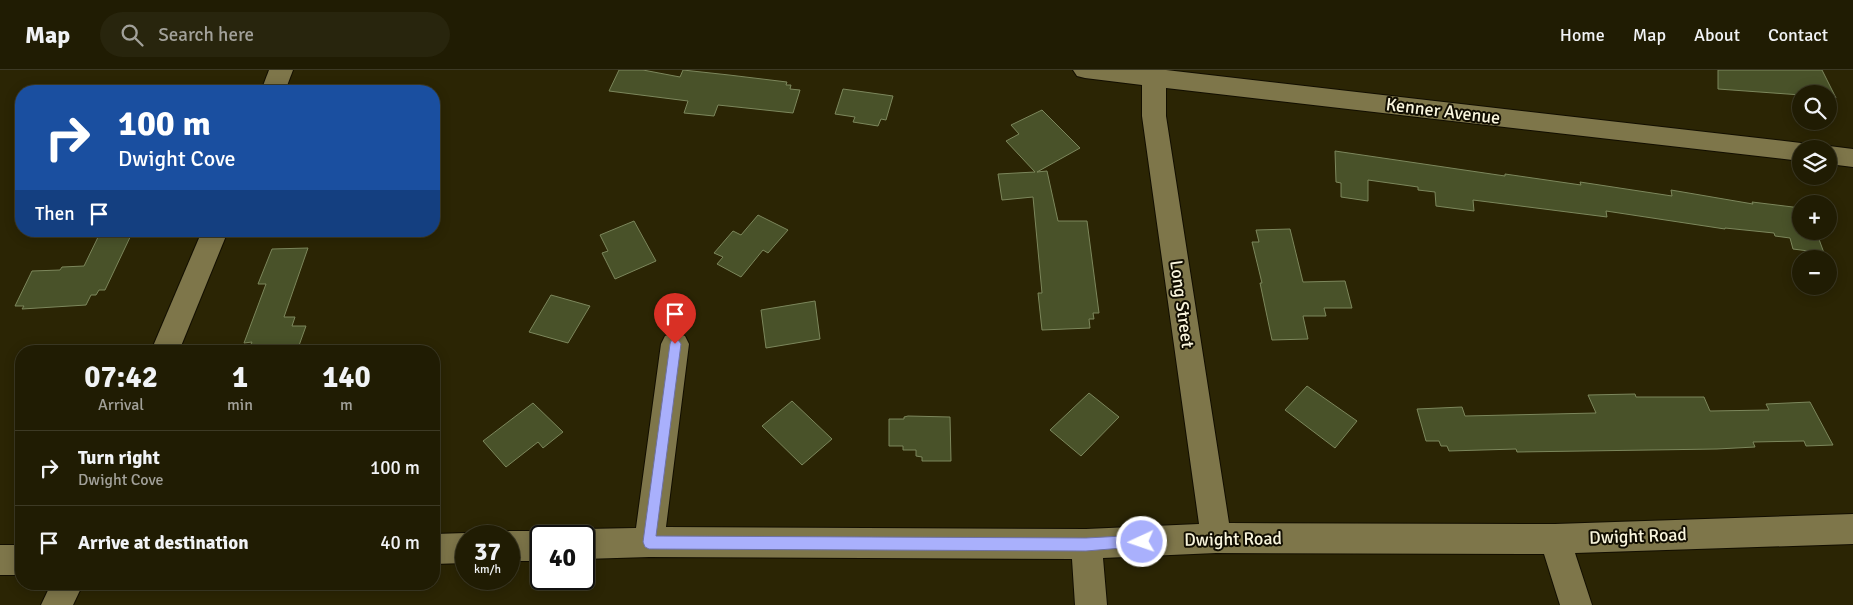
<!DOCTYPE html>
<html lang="en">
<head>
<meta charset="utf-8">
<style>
  body { margin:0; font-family:Signika,sans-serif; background:#28250d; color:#f1f3f6; height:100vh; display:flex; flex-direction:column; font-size:19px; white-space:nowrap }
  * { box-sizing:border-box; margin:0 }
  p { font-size:16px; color:#a2a19a }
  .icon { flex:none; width:28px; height:28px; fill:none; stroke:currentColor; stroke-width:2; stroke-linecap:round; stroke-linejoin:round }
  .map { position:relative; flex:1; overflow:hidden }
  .drawer { position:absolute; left:15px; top:275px; width:425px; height:245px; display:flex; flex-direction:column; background:#201c03; border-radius:20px; box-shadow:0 2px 12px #0003,0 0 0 1px #3d3a25 }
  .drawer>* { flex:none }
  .banner { position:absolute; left:15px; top:15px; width:425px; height:152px; border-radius:20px; box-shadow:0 2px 12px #0003,0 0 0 1px #3d3a25; background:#1a4fa0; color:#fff; overflow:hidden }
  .controls { position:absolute; left:1792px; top:15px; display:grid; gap:10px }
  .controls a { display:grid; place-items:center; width:45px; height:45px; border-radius:50%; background:#201c03; box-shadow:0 2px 12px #0003,0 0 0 1px #3d3a25; font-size:25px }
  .speed { position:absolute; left:455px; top:455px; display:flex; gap:10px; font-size:25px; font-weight:700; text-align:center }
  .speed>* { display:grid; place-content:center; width:65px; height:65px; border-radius:50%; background:#201c03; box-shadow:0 2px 12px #0003,0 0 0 1px #3d3a25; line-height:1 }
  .speed small { font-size:12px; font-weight:400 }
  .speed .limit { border:2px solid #111; border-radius:8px; background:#fff; color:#111 }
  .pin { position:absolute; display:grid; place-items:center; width:42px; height:42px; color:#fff; margin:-51px -21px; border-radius:50% 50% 50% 0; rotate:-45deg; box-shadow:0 0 5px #0007 }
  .pin .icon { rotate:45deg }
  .me { position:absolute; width:55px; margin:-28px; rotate:267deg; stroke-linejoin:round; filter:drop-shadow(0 0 4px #0008) }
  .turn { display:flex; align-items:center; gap:18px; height:105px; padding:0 20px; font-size:22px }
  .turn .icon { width:65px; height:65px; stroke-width:2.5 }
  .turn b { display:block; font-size:35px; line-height:42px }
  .then { display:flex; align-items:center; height:48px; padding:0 20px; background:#0003; gap:10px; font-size:19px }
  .eta { display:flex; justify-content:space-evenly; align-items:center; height:85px; text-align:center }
  .eta b { font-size:30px; font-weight:700; line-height:35px }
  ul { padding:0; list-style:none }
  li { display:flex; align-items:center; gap:15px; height:75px; padding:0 20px; border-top:1px solid #3d3a25 }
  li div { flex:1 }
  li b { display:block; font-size:19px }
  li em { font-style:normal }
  header { display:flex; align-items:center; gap:30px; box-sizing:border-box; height:70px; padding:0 25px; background:#201c03; border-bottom:1px solid #3d3a25 }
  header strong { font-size:24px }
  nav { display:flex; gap:28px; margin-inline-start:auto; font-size:18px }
  .search { width:350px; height:45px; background:#28250d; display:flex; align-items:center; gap:12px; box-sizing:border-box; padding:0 18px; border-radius:28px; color:#a2a19a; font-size:19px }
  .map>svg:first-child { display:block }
  .building { fill:#495229; stroke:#7c875c }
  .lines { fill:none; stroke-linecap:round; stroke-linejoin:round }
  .minor-casing { stroke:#120e00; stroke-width:2 }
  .minor { fill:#7e764a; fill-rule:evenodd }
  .route { fill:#a9b0fc; stroke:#6e72a4 }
  .labels { text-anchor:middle; stroke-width:4; stroke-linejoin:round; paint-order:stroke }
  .street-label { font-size:18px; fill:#faf6de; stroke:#120e01 }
</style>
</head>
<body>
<header>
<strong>Map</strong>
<div class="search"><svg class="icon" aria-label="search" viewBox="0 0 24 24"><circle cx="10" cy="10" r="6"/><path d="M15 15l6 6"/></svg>Search here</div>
<nav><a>Home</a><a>Map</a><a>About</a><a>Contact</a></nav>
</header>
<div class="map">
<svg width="1853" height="535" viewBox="0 0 1853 535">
  <rect width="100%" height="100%" fill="#2b2504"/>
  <g class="building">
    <polygon points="619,0 643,0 680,7 683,0 729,5 787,12 786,15 791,15 790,19 800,20 793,43 718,35 714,46 684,43 688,31 609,21"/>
    <polygon points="1718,0 1822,0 1836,28 1829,27 1829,24 1801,25 1718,19"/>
    <polygon points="843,19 893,26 886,50 881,49 878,56 853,52 855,47 835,44"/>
    <polygon points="1042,40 1080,78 1037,102 1047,101 1058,151 1087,151 1099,243 1093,243 1094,249 1089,249 1090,258 1042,260 1038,223 1042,223 1033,127 1002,130 998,104 1035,102 1006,71 1019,64 1011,55"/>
    <polygon points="1335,81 1505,106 1505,104 1581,115 1580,112 1672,126 1671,120 1753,134 1752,132 1801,138 1801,161 1816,161 1824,183 1793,179 1790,168 1775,166 1774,163 1725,158 1725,159 1606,141 1607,147 1473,130 1474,141 1436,136 1435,122 1418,120 1418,117 1368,110 1368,131 1341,127 1341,113 1336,112"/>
    <polygon points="758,145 788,160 768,183 763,180 741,207 717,194 723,187 714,183 733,161 741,165"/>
    <polygon points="634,151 656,191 615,209 602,183 608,181 600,165"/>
    <polygon points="1290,159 1303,212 1345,211 1352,238 1324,238 1326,246 1303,246 1308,269 1272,270 1260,213 1262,213 1252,172 1259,172 1256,160"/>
    <polygon points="101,161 133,161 105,220 99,220 96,225 91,225 86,235 22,239 24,236 15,236 32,201 60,200 62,197 84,196"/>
    <polygon points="308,178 284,247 295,247 292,256 306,256 297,281 248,281 252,272 244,273 266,214 258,214 272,179"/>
    <polygon points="551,225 590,236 568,273 529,262"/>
    <polygon points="815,231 820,269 766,278 761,240"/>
    <polygon points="1307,316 1357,351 1335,378 1285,340"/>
    <polygon points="1089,323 1119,347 1081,386 1050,360"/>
    <polygon points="1635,324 1636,327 1704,327 1710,341 1769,340 1766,334 1810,332 1833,375 1806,376 1804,371 1753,372 1755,377 1717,379 1517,382 1516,379 1449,381 1447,376 1441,376 1439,371 1426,371 1417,339 1462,337 1465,346 1596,343 1588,325"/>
    <polygon points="792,331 832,369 802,395 762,356"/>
    <polygon points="533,333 563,362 543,378 538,372 506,397 483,371"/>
    <polygon points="908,346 950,347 951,391 922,391 922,387 916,386 916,380 903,380 903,376 889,376 889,349 904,349 904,347"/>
  </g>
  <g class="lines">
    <defs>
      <g id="minor">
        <polygon points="269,0 293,0 285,21 261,21"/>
        <polygon points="1073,0 1166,0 1801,73 1810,75 1811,79 1801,79 1801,91 1166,18 1166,46 1229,453 1555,454 1853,444 1853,474 1575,483 1592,535 1560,535 1544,484 1216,483 1103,488 1107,535 1075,535 1072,489 649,487 584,489 584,466 572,466 573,464 584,459 636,458 661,274 665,266 675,262 685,266 689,274 666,457 1086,459 1199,454 1142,46 1142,15 1085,8 1077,6"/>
        <polygon points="1829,76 1853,79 1853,97 1829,94 1829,79 1820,79"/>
        <polygon points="202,161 228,161 179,281 151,281"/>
        <polygon points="509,461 541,461 552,465 541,466 541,491 509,491 509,466 498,466"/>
        <polygon points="466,463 474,466 466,466 466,493 434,494 434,464"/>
        <rect x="0" y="475" width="21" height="30"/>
        <polygon points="51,514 83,514 73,535 41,535"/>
      </g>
    </defs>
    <use href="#minor" class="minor-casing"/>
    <use href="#minor" class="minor"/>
  </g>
  <polygon class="route" points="675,269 679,271 681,274 656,466 1086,468 1142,465 1147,467 1148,472 1147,476 1086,481 649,479 645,477 643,472 670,274 671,271"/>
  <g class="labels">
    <g class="street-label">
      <text transform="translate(1443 41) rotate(7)" y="6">Kenner Avenue</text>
      <text transform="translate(1182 234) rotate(82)" y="6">Long Street</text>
      <text transform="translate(1638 466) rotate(-2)" y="6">Dwight Road</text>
      <text transform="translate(1233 469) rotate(-1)" y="6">Dwight Road</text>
    </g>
  </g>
</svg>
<div class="controls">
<a><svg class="icon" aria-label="search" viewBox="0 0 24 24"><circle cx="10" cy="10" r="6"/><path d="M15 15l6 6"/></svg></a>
<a><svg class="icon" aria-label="layers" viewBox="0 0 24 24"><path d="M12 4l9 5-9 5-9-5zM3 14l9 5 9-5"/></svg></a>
<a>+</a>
<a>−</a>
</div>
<div class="speed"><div>37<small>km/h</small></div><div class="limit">40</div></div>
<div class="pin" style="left:675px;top:274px;background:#d93025"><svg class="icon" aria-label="arrive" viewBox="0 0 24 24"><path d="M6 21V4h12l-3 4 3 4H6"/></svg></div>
<svg class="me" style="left:1142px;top:472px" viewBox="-20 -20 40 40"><circle r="17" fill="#a9b0fc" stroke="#fff" stroke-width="3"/><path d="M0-11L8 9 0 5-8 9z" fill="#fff"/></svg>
<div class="banner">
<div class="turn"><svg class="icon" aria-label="right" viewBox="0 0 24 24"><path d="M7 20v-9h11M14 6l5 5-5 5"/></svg><div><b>100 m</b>Dwight Cove</div></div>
<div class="then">Then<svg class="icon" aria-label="arrive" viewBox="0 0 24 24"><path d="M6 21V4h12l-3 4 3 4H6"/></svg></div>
</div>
<section class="drawer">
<div class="eta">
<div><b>07:42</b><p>Arrival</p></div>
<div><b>1</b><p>min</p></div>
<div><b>140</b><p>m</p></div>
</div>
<ul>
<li><svg class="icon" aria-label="right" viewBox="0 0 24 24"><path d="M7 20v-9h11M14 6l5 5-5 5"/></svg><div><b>Turn right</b><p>Dwight Cove</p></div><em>100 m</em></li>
<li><svg class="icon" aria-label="arrive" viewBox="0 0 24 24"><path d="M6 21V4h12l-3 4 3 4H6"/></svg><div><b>Arrive at destination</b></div><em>40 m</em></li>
</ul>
</section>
</div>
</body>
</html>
